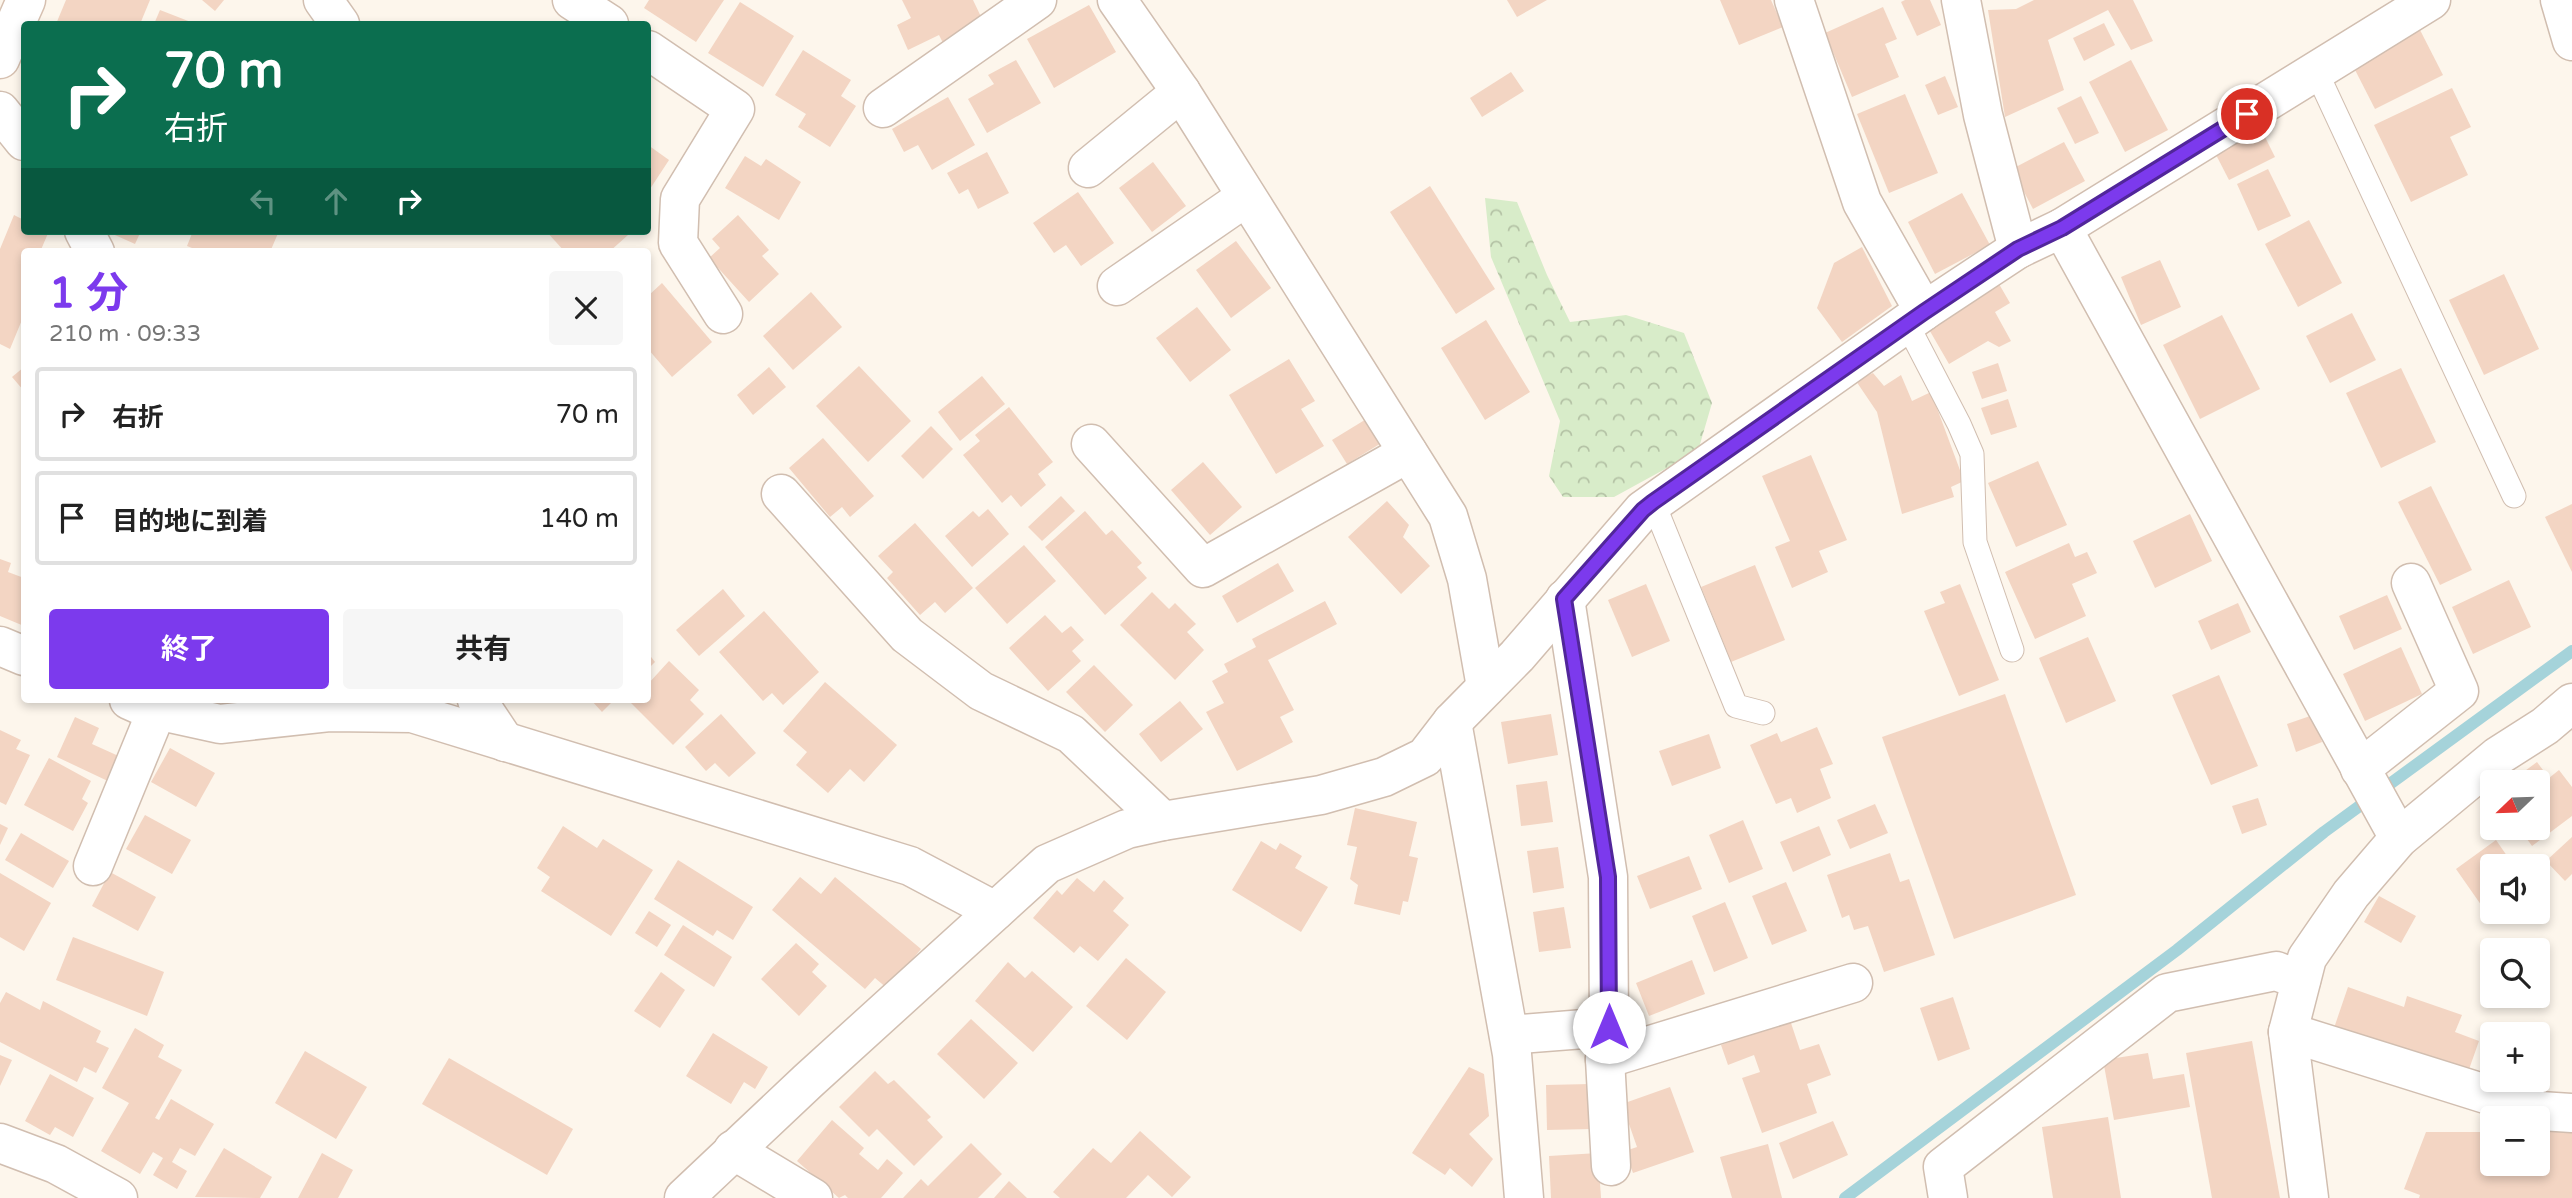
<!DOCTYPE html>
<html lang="ja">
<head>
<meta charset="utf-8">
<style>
  body { margin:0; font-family:"Varela Round","Noto Sans JP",sans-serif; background:#f6f6f6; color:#222; height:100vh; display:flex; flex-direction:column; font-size:26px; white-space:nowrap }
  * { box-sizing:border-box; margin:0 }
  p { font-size:23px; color:#767676 }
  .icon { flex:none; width:38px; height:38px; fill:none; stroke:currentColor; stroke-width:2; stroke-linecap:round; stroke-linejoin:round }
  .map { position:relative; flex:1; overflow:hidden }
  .panel { position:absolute; left:21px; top:248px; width:630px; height:455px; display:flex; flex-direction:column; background:#fff; border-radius:7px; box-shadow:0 4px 10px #0003 }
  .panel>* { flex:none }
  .top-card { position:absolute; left:21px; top:21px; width:630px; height:214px; border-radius:7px; box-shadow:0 4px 10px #0003; background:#0b6e4f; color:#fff; overflow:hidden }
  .needle { width:46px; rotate:247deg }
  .controls { position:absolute; left:2480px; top:770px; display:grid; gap:14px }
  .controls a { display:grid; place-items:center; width:70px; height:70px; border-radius:7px; background:#fff; box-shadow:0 4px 10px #0003; font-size:35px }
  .pin { position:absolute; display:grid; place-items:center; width:60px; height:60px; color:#fff; margin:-30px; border:4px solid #fff; border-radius:50%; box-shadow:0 2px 7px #0007 }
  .me { position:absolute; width:77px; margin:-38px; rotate:0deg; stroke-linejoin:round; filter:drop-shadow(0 0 5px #0008) }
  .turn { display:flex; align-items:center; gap:24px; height:147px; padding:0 28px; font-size:32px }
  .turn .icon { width:91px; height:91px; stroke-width:2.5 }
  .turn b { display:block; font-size:49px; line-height:60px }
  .lanes { display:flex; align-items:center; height:66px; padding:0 28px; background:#0003; justify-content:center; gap:35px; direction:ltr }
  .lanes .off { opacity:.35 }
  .round { display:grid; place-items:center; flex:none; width:74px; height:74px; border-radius:7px; background:#f6f6f6 }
  .summary { display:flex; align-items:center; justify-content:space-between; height:119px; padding:0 28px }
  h1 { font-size:42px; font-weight:700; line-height:52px; color:#7c3aed }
  .button { display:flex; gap:14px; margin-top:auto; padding:14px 28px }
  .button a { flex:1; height:80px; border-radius:7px; background:#7c3aed; color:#fff; font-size:28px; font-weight:700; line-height:80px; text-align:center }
  .button a+a { background:#f6f6f6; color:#222 }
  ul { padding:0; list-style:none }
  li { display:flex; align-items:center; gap:21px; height:94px; margin:0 14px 10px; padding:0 14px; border:4px solid #e0e0e0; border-radius:7px }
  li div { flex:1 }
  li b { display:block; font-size:26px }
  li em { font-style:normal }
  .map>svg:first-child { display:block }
  .forest { fill:url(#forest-crowns) }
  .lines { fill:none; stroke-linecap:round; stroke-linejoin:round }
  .stream { stroke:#a5d3da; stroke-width:12 }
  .building { fill:#f3d5c3 }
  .lane-casing { stroke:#d1beb0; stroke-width:25 }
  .street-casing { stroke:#d1beb0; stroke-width:41 }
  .secondary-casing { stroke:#d6c0b0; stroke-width:41 }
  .lane { stroke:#fff; stroke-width:23 }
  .street { stroke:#fff; stroke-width:38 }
  .secondary { stroke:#fff; stroke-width:38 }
  .route-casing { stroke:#51269a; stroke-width:18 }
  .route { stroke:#7c3aed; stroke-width:12 }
</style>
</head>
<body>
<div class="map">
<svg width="2572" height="1198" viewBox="0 0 2572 1198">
  <defs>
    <pattern id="forest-crowns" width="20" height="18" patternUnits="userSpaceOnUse" patternTransform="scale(1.75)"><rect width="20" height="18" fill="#d8ecc9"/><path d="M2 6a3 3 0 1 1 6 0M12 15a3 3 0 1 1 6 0" fill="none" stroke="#b4c2a5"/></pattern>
  </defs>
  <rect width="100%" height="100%" fill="#fdf6ec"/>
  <polygon class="forest" points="1485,198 1517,202 1547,275 1570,322 1626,315 1684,333 1712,403 1698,451 1614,497 1563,497 1549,476 1560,421 1491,257"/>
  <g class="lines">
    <polyline class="stream" points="1845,1198 2177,950 2324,832 2572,651"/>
  </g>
  <g class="building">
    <polygon points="66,0 150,0 140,24 56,24"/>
    <polygon points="202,0 224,0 215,11"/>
    <polygon points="649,0 724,0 696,42 644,8"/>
    <polygon points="902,0 973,0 984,23 943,43 939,35 908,50 897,25 911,18"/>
    <polygon points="1507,0 1547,0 1517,17"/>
    <polygon points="1720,0 1771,0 1783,27 1739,45"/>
    <polygon points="1905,0 1930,0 1941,25 1917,36 1901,2"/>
    <polygon points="2034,0 2133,0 2153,41 2131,50 2108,10 2048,40 2064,90 2005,117 1988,10 2016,9"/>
    <polygon points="740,2 794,36 763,87 708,53"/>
    <polygon points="1089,5 1116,52 1054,88 1027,39"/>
    <polygon points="1883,7 1897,39 1885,44 1899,77 1852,97 1825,33"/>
    <polygon points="160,10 196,24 154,24"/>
    <polygon points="2104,23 2115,45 2084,61 2073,38"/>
    <polygon points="2420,30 2443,75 2375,109 2352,64"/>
    <polygon points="803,50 851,80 841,96 856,106 830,147 798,127 806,114 775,95"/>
    <polygon points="1016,60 1041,103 987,133 968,99 994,84 988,75"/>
    <polygon points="2131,60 2168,130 2125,152 2089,82"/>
    <polygon points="1511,72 1524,91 1482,117 1470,98"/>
    <polygon points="1945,76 1958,107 1938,115 1925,85"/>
    <polygon points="2452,88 2471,127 2450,137 2468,175 2411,202 2374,125"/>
    <polygon points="1905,94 1938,173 1889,193 1857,114"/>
    <polygon points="2081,96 2099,133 2075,144 2057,108"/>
    <polygon points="948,97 975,145 932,170 918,145 904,152 892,129"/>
    <polygon points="2259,125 2275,157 2229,180 2213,149"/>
    <polygon points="2064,142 2085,181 2033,209 2012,169"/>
    <polygon points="648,145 669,160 648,192"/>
    <polygon points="987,152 1009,193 978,209 968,189 959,194 947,173"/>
    <polygon points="745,156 761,166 766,159 801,182 779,220 725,188"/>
    <polygon points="1153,162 1186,206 1152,232 1119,188"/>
    <polygon points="2268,169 2291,216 2258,231 2237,184"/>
    <polygon points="1430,186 1495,289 1456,314 1390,212"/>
    <polygon points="1078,192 1114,243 1081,266 1066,245 1054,253 1033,223"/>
    <polygon points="1962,193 1990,245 1935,274 1908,222"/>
    <polygon points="14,215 24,220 24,231 49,231 40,252 24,252 24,315 10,349 0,344 0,249"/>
    <polygon points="738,215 769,250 762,256 779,274 749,302 709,258 720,248 712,239"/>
    <polygon points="2309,220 2342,283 2298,307 2265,244"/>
    <polygon points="106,231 141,231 135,244"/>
    <polygon points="193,231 279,231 270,252 202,252 187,246"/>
    <polygon points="546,231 624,231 628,235 609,252 565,252"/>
    <polygon points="1236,241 1271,288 1231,318 1196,270"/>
    <polygon points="1862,247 1892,306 1842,342 1817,308 1834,263"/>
    <polygon points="2160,260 2181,307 2141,325 2121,277"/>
    <polygon points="2504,274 2539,349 2484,375 2449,300"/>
    <polygon points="662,283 712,342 672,377 648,349 648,296"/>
    <polygon points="1999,284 2010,303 1995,312 2011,341 1999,347 1988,341 1949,364 1927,326"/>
    <polygon points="811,292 842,327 793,370 763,336"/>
    <polygon points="1197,307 1231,350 1190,382 1156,338"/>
    <polygon points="2352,313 2376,360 2330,383 2306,336"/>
    <polygon points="2222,315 2260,389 2200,419 2163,345"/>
    <polygon points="1486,320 1530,392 1485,420 1441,348"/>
    <polygon points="1289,359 1315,401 1301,409 1324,446 1276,474 1229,395"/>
    <polygon points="1998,363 2007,391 1982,399 1972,372"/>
    <polygon points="859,366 911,421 868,462 816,406"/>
    <polygon points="24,367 24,391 12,377"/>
    <polygon points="769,367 786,387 753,415 737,395"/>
    <polygon points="2401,368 2436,442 2381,468 2346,393"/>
    <polygon points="1873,373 1884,386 1901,375 1912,401 1931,392 1964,481 1951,487 1954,497 1902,514 1877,412 1856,381"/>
    <polygon points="982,376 1005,404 960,441 938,412"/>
    <polygon points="2008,399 2017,427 1991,435 1981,408"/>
    <polygon points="1009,407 1053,462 1038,474 1046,485 1021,507 1011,495 1002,503 963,455 980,441 975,435"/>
    <polygon points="1368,418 1383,442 1347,464 1332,440"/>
    <polygon points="931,426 953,449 923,479 901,456"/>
    <polygon points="823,438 874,496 850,517 842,507 830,517 789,468"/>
    <polygon points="1811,455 1847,540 1819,551 1828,572 1792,588 1775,547 1790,541 1762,476"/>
    <polygon points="2038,461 2067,525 2016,547 1988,483"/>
    <polygon points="1203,462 1242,507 1210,535 1171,490"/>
    <polygon points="2431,486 2472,570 2440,585 2398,502"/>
    <polygon points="1061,496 1075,511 1042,541 1028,527"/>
    <polygon points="1387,501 1409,525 1403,537 1430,566 1401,594 1348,537"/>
    <polygon points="2572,504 2572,572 2545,517"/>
    <polygon points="988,509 1009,534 972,567 945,536 973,511 979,517"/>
    <polygon points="1085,511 1106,535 1112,530 1142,563 1137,567 1147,578 1105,615 1045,547"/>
    <polygon points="2190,514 2212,561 2155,588 2133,541"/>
    <polygon points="915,523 973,588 945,613 935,602 920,615 887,578 893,572 878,556"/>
    <polygon points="2069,543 2075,557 2087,552 2097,573 2072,584 2086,616 2035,639 2005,572"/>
    <polygon points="1024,545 1056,581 1007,624 975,588"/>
    <polygon points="0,559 11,563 8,572 24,578 24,626 0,616"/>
    <polygon points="1278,563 1294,591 1237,623 1222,596"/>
    <polygon points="1755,565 1785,640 1731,662 1701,587"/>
    <polygon points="2509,580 2531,627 2473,654 2452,607"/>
    <polygon points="1646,584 1670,641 1632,657 1608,600"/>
    <polygon points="1960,584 1999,680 1959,696 1924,611 1945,603 1940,592"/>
    <polygon points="723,589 745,616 699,656 676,630"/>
    <polygon points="1152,592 1169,609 1175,603 1196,624 1187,632 1204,650 1175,680 1120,625"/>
    <polygon points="2387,595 2402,629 2354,650 2339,616"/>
    <polygon points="1325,601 1337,624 1268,660 1294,710 1280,717 1293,742 1237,771 1206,712 1224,703 1212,681 1228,672 1224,664 1256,647 1252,639"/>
    <polygon points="2238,603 2251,632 2211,650 2198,621"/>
    <polygon points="764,611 819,672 783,705 772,693 763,701 719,652"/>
    <polygon points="1045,615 1062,633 1071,626 1084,640 1072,651 1081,661 1048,691 1009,648"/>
    <polygon points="2088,637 2116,701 2066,723 2039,658"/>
    <polygon points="2401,647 2422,694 2365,721 2343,674"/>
    <polygon points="648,653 655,662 648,669"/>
    <polygon points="669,661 699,690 690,700 704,714 673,745 630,702 632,700 648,700 648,684"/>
    <polygon points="1094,665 1133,705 1105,732 1066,692"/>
    <polygon points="2219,675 2258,766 2211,785 2172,695"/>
    <polygon points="825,682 897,745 864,782 850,769 828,793 796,765 807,752 783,731"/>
    <polygon points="2005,694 2076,895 1954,939 1882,737"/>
    <polygon points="591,700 614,700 602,712"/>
    <polygon points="1180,701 1203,729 1161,762 1139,734"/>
    <polygon points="721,714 756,753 729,777 715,763 706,771 685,747"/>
    <polygon points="1551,714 1558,755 1508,764 1501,722"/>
    <polygon points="2313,715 2322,742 2296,752 2287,724"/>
    <polygon points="75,717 99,728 92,744 123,758 112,783 57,757"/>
    <polygon points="1817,727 1833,764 1820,769 1831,798 1797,813 1791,798 1776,804 1750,745 1777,733 1781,742"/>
    <polygon points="0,730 21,740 16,749 30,755 6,805 0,802"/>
    <polygon points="1709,734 1721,768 1672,786 1659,751"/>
    <polygon points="170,748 215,773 196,807 151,782"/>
    <polygon points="49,758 91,781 82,799 88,803 73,831 24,805"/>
    <polygon points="2537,762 2549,778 2559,770 2572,787 2572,816 2532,846 2519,828 2538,828 2538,782 2510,782"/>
    <polygon points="1547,781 1553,822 1521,826 1516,785"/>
    <polygon points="2258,798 2267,825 2242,834 2232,806"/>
    <polygon points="1875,804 1888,833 1850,849 1837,820"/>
    <polygon points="1355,808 1417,822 1409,856 1418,858 1408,902 1403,901 1400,915 1354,904 1358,885 1350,879 1357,847 1347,845"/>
    <polygon points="145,815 191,840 172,874 126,849"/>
    <polygon points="1743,820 1763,869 1729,883 1709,835"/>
    <polygon points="0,824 8,828 0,845"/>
    <polygon points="563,826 597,848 603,839 653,870 611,936 541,891 550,877 537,868"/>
    <polygon points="1819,826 1831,855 1793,872 1780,842"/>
    <polygon points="21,833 69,861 53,888 5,860"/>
    <polygon points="2572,837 2572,874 2565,881 2546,861"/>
    <polygon points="2496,840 2514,866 2492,866 2492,912 2507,912 2493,922 2456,869"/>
    <polygon points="1261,841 1276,850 1280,843 1302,856 1295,868 1328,887 1301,932 1232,890"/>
    <polygon points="1558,847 1564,888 1533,893 1527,851"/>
    <polygon points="1890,853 1900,882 1909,879 1935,955 1884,972 1868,926 1854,930 1849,915 1842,918 1827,875"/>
    <polygon points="1689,856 1702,889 1650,909 1637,876"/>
    <polygon points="678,860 753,907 733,940 717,930 713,936 654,899"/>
    <polygon points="110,872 156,897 138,931 92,906"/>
    <polygon points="0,873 51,903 24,951 0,937"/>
    <polygon points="800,877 821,894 835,877 921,949 888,989 875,978 865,989 772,910"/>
    <polygon points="1077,878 1094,892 1104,880 1124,898 1113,911 1129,925 1098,961 1080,946 1074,953 1033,918 1057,890 1062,895"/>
    <polygon points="1786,882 1807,931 1772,945 1752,896"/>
    <polygon points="2379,896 2416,916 2401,943 2364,922"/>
    <polygon points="1725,902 1748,958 1714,972 1692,916"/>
    <polygon points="1564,907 1571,948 1539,952 1533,912"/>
    <polygon points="649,911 671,925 657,947 635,933"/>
    <polygon points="683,925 732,957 714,987 664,955"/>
    <polygon points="73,937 164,972 147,1016 56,980"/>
    <polygon points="796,943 819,964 812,972 827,986 799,1016 761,979"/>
    <polygon points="1126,958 1166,992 1127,1040 1086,1006"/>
    <polygon points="1692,960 1705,994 1649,1016 1636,983"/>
    <polygon points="1008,962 1025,978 1032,971 1073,1007 1033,1052 975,1001"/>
    <polygon points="661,972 685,990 660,1028 634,1011"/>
    <polygon points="2348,987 2404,1007 2407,996 2462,1015 2455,1032 2479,1041 2467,1075 2334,1028"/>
    <polygon points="6,992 40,1010 43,1001 101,1031 96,1042 109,1048 96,1073 84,1067 77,1082 0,1042 0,1003"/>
    <polygon points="1953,997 1970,1049 1938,1061 1920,1008"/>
    <polygon points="971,1019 1018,1063 984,1099 937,1054"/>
    <polygon points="1790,1020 1800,1050 1819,1044 1831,1075 1807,1084 1817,1113 1762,1133 1742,1078 1760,1072 1754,1055 1728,1065 1721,1045"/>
    <polygon points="135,1028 164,1045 158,1057 182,1070 155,1118 159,1120 171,1099 214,1124 195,1156 180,1148 172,1162 187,1171 177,1189 153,1175 163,1158 153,1152 140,1174 101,1151 129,1103 102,1088"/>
    <polygon points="713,1033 768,1067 755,1089 744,1082 731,1104 686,1076"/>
    <polygon points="2252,1041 2280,1198 2212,1198 2186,1053"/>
    <polygon points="305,1051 367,1087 336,1139 275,1103"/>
    <polygon points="2148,1053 2153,1079 2184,1074 2190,1107 2114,1120 2103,1060"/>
    <polygon points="0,1055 12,1060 0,1086"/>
    <polygon points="449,1058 573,1129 547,1175 422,1104"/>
    <polygon points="1469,1067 1484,1074 1489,1116 1469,1134 1493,1159 1472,1187 1450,1168 1445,1175 1412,1153"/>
    <polygon points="875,1071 888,1084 894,1080 931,1117 927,1120 943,1137 914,1166 877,1129 869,1137 839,1107"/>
    <polygon points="50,1074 94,1098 73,1137 55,1127 50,1135 25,1121"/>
    <polygon points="1590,1084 1592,1129 1547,1130 1546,1085"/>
    <polygon points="1670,1087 1694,1152 1633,1173 1625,1151 1637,1147 1622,1104"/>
    <polygon points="2108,1117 2121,1198 2053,1198 2042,1127"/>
    <polygon points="832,1120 864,1148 859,1154 878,1170 887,1159 903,1173 881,1198 848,1198 845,1195 839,1198 797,1161"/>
    <polygon points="1833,1121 1848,1155 1793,1179 1779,1143"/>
    <polygon points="1140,1131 1191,1177 1172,1197 1148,1175 1126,1198 1060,1198 1053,1192 1093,1148 1111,1163"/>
    <polygon points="2538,1131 2572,1131 2572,1198 2419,1198 2420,1195 2404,1189 2426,1132 2492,1132 2492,1164 2538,1164"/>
    <polygon points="971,1143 1002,1174 978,1198 903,1198 921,1179 928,1186"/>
    <polygon points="1768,1144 1782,1198 1732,1198 1720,1157"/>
    <polygon points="224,1148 272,1177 260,1198 195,1197"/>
    <polygon points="322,1153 353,1170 338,1198 298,1198"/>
    <polygon points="1598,1153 1601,1198 1551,1198 1549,1156"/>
    <polygon points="1009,1181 1027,1198 994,1198"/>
  </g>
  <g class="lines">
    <defs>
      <g id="lane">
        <polyline points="2316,71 2514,496"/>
        <polyline points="1907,324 1959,424 1972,454 1975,542 2012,650"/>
        <polyline points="1653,502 1736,706 1763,713"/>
      </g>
      <g id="street">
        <polyline points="323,0 340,24"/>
        <polyline points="572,0 609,24"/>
        <polyline points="1117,0 1181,92 1448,516 1467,579 1486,687"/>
        <polyline points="1794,0 1862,202 1924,311"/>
        <polyline points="1961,0 1983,115 2018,249"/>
        <polyline points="2560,0 2572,41"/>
        <polyline points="648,50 735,109 680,199 678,243 723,314"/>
        <polyline points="883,108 1037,0"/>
        <polyline points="0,111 24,141"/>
        <polyline points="1088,168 1181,92"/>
        <polyline points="2062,228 2399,838"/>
        <polyline points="84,231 95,252"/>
        <polyline points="1117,286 1246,197"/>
        <polyline points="1091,444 1203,568 1408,453"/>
        <polyline points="781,494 907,635 981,691 1071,734 1163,821"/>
        <polyline points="1565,599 1608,877 1609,1027 1605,1059 1853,983"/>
        <polyline points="0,646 24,656"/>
        <polyline points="129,700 147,708 220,724 329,712 412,713 910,866 995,911"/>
        <polyline points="477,700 505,742"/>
        <polyline points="1452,722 1512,1054 1524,1198"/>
        <polyline points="2360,769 2459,691 2411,583"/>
        <polyline points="93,866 157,710"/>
        <polyline points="2288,1032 2540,1111 2572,1113"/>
        <polyline points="1509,1035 1609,1027"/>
        <polyline points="1605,1059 1611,1166"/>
        <polyline points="0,1143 56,1164 118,1198"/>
        <polyline points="733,1150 813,1198"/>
        <polyline points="684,1198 808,1081 1047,864 1127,829 1163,821 1321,795 1384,777 1425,757 1452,722 1517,656 1643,510 1924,311 2018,249 2062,228 2431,0"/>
        <polyline points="1948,1198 1943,1167 2167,993 2276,971 2301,980"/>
        <polyline points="2309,1198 2288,1032 2307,958 2351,894 2399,838 2498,756 2545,726 2572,703"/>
      </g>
      <polyline id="secondary" points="0,59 26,0"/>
    </defs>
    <use href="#lane" class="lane-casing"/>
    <use href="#street" class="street-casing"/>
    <use href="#secondary" class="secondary-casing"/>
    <use href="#lane" class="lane"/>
    <use href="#street" class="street"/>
    <use href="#secondary" class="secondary"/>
  </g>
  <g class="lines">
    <defs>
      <polyline id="route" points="1609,1027 1608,877 1564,599 1643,510 1653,502 1924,312 2018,249 2062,228 2247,114"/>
    </defs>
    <use href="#route" class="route-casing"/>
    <use href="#route" class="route"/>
  </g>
</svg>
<div class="controls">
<a><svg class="needle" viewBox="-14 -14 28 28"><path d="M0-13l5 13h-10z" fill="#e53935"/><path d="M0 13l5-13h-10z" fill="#767676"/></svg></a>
<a><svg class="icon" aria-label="sound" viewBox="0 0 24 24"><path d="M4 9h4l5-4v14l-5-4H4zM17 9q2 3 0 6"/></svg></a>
<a><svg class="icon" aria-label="search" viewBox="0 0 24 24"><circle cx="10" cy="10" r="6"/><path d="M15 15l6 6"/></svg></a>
<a>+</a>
<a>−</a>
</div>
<div class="pin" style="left:2247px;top:114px;background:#d93025"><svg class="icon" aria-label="arrive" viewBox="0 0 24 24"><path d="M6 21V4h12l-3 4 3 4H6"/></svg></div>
<svg class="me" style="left:1609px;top:1027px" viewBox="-20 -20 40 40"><circle r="19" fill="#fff"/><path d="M0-13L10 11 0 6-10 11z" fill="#7c3aed"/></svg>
<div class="top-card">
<div class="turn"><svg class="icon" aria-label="right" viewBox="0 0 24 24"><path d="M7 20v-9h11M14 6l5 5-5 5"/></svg><div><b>70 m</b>右折</div></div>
<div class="lanes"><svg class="icon off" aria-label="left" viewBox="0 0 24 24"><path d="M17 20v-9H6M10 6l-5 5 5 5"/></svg><svg class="icon off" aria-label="ahead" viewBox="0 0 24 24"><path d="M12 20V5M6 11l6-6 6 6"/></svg><svg class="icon" aria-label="right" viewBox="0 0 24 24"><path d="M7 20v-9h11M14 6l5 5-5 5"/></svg></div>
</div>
<section class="panel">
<div class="summary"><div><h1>1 分</h1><p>210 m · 09:33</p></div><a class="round"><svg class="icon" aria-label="close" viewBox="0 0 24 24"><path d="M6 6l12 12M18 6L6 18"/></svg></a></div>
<ul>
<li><svg class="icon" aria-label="right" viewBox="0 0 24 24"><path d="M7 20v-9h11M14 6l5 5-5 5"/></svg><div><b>右折</b></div><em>70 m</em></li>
<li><svg class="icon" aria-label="arrive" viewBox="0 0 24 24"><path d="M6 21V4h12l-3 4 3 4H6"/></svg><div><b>目的地に到着</b></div><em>140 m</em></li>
</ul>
<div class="button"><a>終了</a><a>共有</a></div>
</section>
</div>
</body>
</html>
